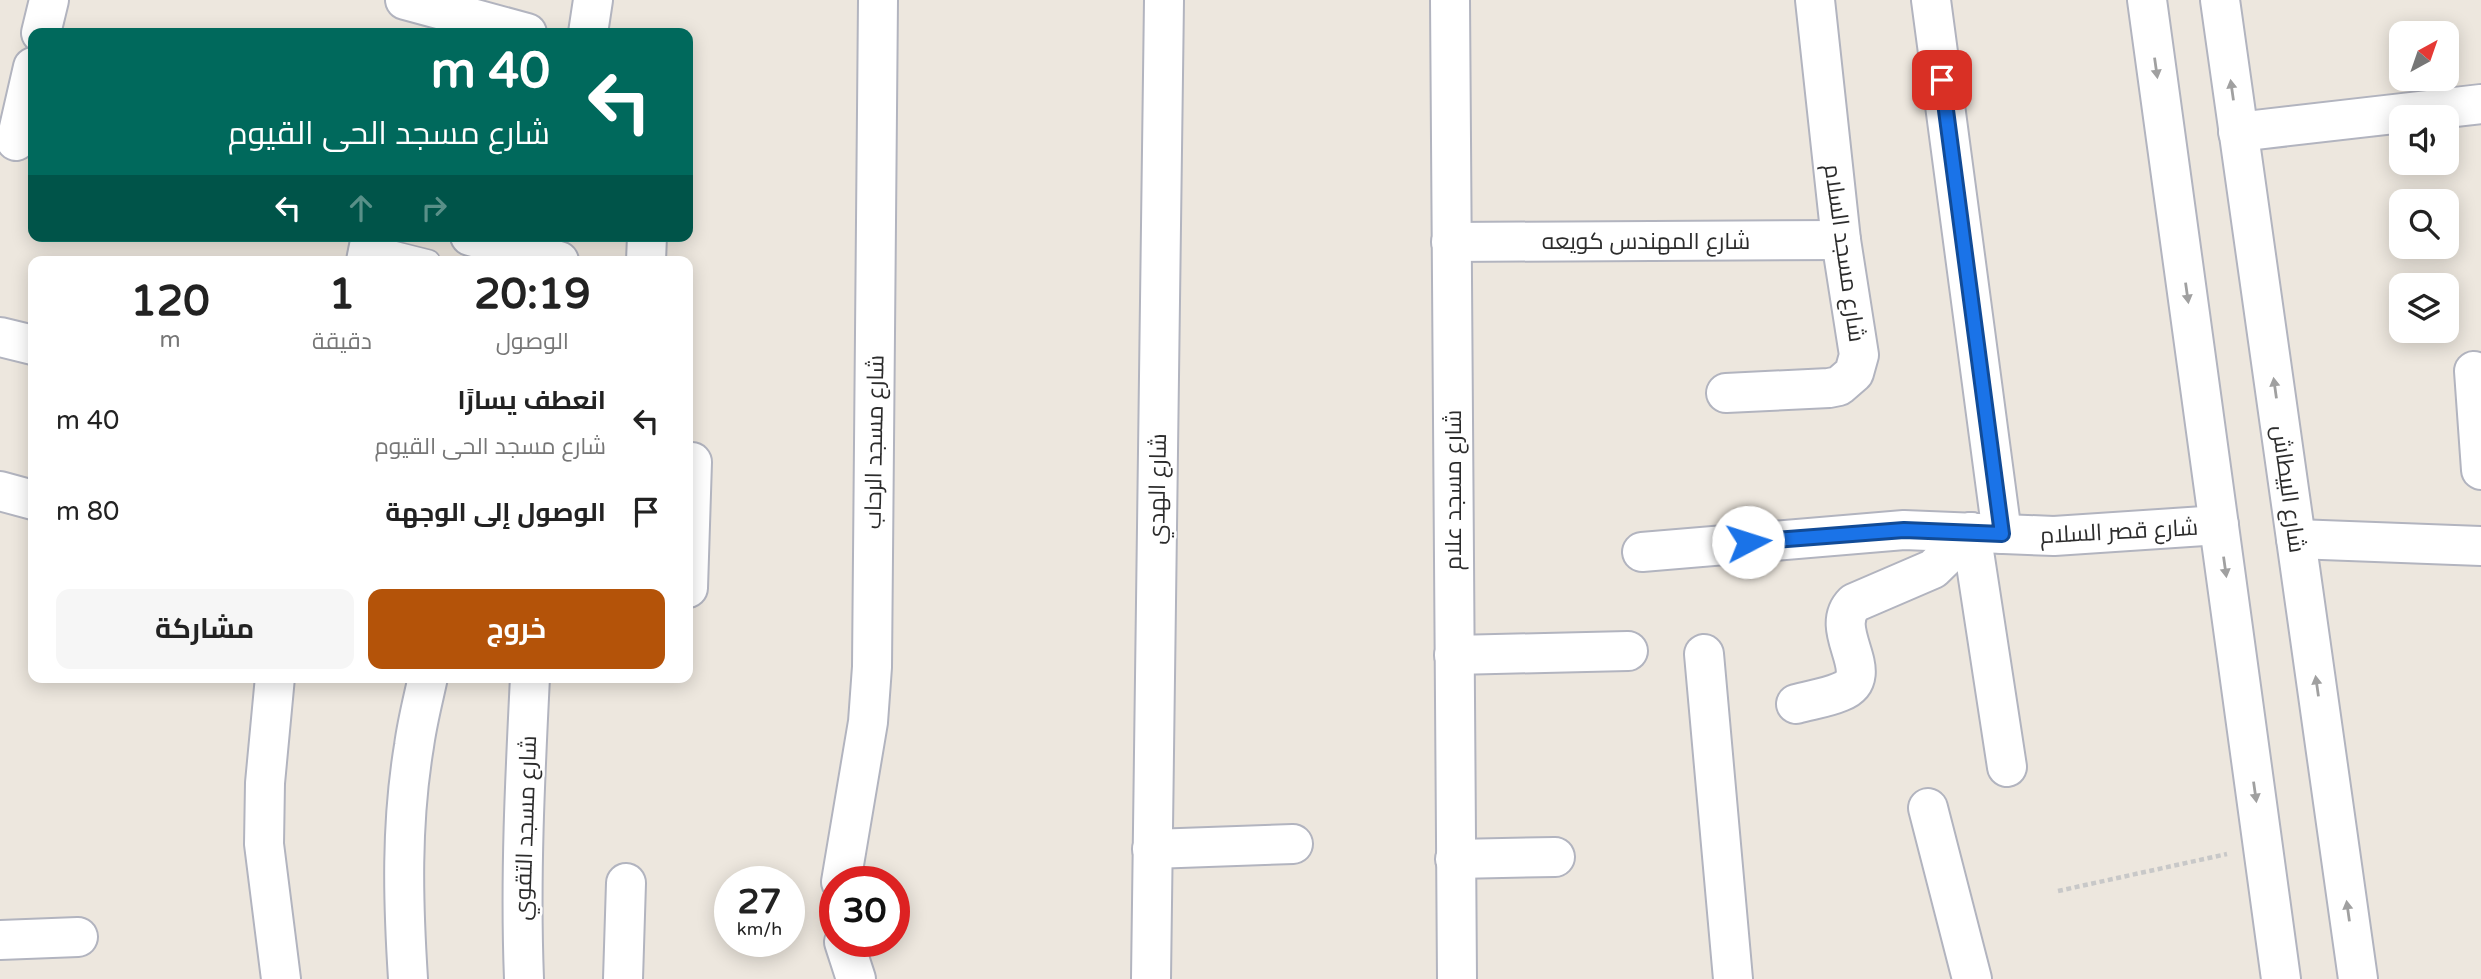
<!DOCTYPE html>
<html lang="ar">
<head>
<meta charset="utf-8">
<style>
  body { margin:0; font-family:"Varela Round",Cairo,sans-serif; background:#f6f6f6; color:#222; direction:rtl; height:100vh; display:flex; flex-direction:column; font-size:26px; white-space:nowrap }
  * { box-sizing:border-box; margin:0 }
  p { font-size:23px; color:#767676 }
  .icon { flex:none; width:38px; height:38px; fill:none; stroke:currentColor; stroke-width:2; stroke-linecap:round; stroke-linejoin:round }
  .map { position:relative; flex:1; overflow:hidden; direction:ltr }
  .sheet { position:absolute; left:28px; top:256px; width:665px; height:427px; display:flex; flex-direction:column; background:#fff; border-radius:14px; box-shadow:0 4px 18px #0003; direction:rtl }
  .sheet>* { flex:none }
  .top-card { position:absolute; left:28px; top:28px; width:665px; height:214px; border-radius:14px; box-shadow:0 4px 18px #0003; direction:rtl; background:#00695c; color:#fff; overflow:hidden }
  .needle { width:46px; rotate:40deg }
  .buttons { position:absolute; left:2389px; top:21px; display:grid; gap:14px }
  .buttons a { display:grid; place-items:center; width:70px; height:70px; border-radius:14px; background:#fff; box-shadow:0 4px 18px #0003; font-size:35px }
  .speed { position:absolute; left:714px; top:866px; display:flex; gap:14px; font-size:35px; font-weight:700; text-align:center }
  .speed>* { display:grid; place-content:center; width:91px; height:91px; border-radius:50%; background:#fff; box-shadow:0 4px 18px #0003; line-height:1 }
  .speed small { font-size:18px; font-weight:400 }
  .speed .limit { border:10px solid #d22; background:#fff; color:#111 }
  .pin { position:absolute; display:grid; place-items:center; width:60px; height:60px; color:#fff; margin:-30px; border-radius:14px; box-shadow:0 4px 10px #0006 }
  .me { position:absolute; width:77px; margin:-38px; rotate:85deg; stroke-linejoin:round; filter:drop-shadow(0 0 5px #0008) }
  .turn { display:flex; align-items:center; gap:24px; height:147px; padding:0 28px; font-size:32px }
  .turn .icon { width:91px; height:91px; stroke-width:2.5 }
  .turn b { display:block; font-size:49px; line-height:60px }
  .lanes { display:flex; align-items:center; height:66px; padding:0 28px; background:#0003; justify-content:center; gap:35px; direction:ltr }
  .lanes .off { opacity:.35 }
  .eta { display:flex; justify-content:space-evenly; align-items:center; height:119px; text-align:center }
  .eta b { font-size:42px; font-weight:700; line-height:49px }
  .cta { display:flex; gap:14px; margin-top:auto; padding:14px 28px }
  .cta a { flex:1; height:80px; border-radius:14px; background:#b45309; color:#fff; font-size:28px; font-weight:700; line-height:80px; text-align:center }
  .cta a+a { background:#f6f6f6; color:#222 }
  ul { padding:0; list-style:none }
  li { display:flex; align-items:center; gap:21px; height:91px; padding:0 28px }
  li div { flex:1 }
  li b { display:block; font-size:26px }
  li em { font-style:normal }
  .map>svg:first-child { display:block }
  .lines { fill:none; stroke-linecap:round; stroke-linejoin:round }
  .service-casing { stroke:#b2b4bf; stroke-width:24 }
  .minor-casing { stroke:#b2b4bf; stroke-width:42 }
  .path { stroke:#c8c8c8; stroke-width:4.5; stroke-dasharray:5 3.5; stroke-linecap:butt }
  .service { stroke:#fff; stroke-width:21 }
  .minor { stroke:#fff; stroke-width:38 }
  .oneway { fill:#a0a0a0 }
  .route-casing { stroke:#114b97; stroke-width:18 }
  .route { stroke:#1a73e8; stroke-width:12 }
  .labels { text-anchor:middle; stroke-width:5; stroke-linejoin:round; paint-order:stroke }
  .street-label { font-size:23px; fill:#2c2c2c; stroke:#fff }
</style>
</head>
<body>
<div class="map">
<svg width="2481" height="979" viewBox="0 0 2481 979">
  <rect width="100%" height="100%" fill="#ede7de"/>
  <g class="lines">
    <defs>
      <polyline id="service" points="369,246 429,261"/>
      <g id="minor">
        <polyline points="405,0 527,33"/>
        <polyline points="1450,0 1457,979"/>
        <polyline points="1931,0 2002,534"/>
        <polyline points="2147,0 2281,979"/>
        <polyline points="2220,0 2358,979"/>
        <polyline points="41,33 49,0"/>
        <polyline points="588,33 593,0"/>
        <polyline points="2238,132 2481,104"/>
        <polyline points="16,141 33,67"/>
        <polyline points="470,236 559,261"/>
        <polyline points="1451,242 1841,240"/>
        <polyline points="366,261 371,236"/>
        <polyline points="646,261 647,236"/>
        <polyline points="0,337 33,345"/>
        <polyline points="2474,371 2481,470"/>
        <polyline points="1726,393 1829,388 1839,386 1854,373 1859,355 1841,240 1815,0"/>
        <polyline points="0,491 33,500"/>
        <polyline points="1971,532 2007,767"/>
        <polyline points="2296,539 2481,546"/>
        <polyline points="1642,552 1904,530 2054,536 2219,525"/>
        <polyline points="688,588 692,462"/>
        <polyline points="1704,654 1733,979"/>
        <polyline points="1454,655 1628,651"/>
        <polyline points="275,677 265,783 264,844 281,979"/>
        <path d="M1796 704C1810 700 1826 698 1840 692 1881 676 1826 631 1854 603L1933 569 1971 532"/>
        <polyline points="1928,808 1972,979"/>
        <polyline points="1152,849 1293,844"/>
        <polyline points="1455,859 1555,857"/>
        <polyline points="841,882 868,722 872,667 878,0"/>
        <polyline points="0,940 78,937"/>
        <polyline points="844,942 856,979"/>
        <path d="M408 979C403 901 401 824 414 746 417 723 423 700 428 677"/>
        <path d="M524 979C520 878 525 778 530 677"/>
        <polyline points="623,979 626,883"/>
        <polyline points="1151,979 1164,0"/>
      </g>
    </defs>
    <use href="#service" class="service-casing"/>
    <use href="#minor" class="minor-casing"/>
    <polyline class="path" points="2058,891 2227,854"/>
    <use href="#service" class="service"/>
    <use href="#minor" class="minor"/>
  </g>
  <defs><path id="oneway-solid" d="M-6-.8H1V-3.2L6.5 0L1 3.2V.8H-6Z" transform="scale(1.75)"/></defs>
  <g class="oneway">
    <use href="#oneway-solid" transform="translate(2156 68) rotate(82)"/>
    <use href="#oneway-solid" transform="translate(2232 90) rotate(-98)"/>
    <use href="#oneway-solid" transform="translate(2187 293) rotate(82)"/>
    <use href="#oneway-solid" transform="translate(2275 388) rotate(-98)"/>
    <use href="#oneway-solid" transform="translate(2225 567) rotate(82)"/>
    <use href="#oneway-solid" transform="translate(2317 686) rotate(-98)"/>
    <use href="#oneway-solid" transform="translate(2255 792) rotate(82)"/>
    <use href="#oneway-solid" transform="translate(2348 911) rotate(-98)"/>
  </g>
  <g class="lines">
    <defs>
      <polyline id="route" points="1748,542 1904,530 2002,534 1942,80"/>
    </defs>
    <use href="#route" class="route-casing"/>
    <use href="#route" class="route"/>
  </g>
  <g class="labels">
    <g class="street-label">
      <text x="1646" y="249">شارع المهندس كويعه</text>
      <text transform="translate(1845 253) rotate(82)" y="8">شارع مسجد السلام</text>
      <text transform="translate(874 442) rotate(-89)" y="8">شارع مسجد الرحاب</text>
      <text transform="translate(1157 489) rotate(-89)" y="8">شارع الهدي</text>
      <text transform="translate(2289 489) rotate(82)" y="8">شارع البيطاش</text>
      <text transform="translate(1453 490) rotate(-90)" y="8">شارع مسجد علام</text>
      <text transform="translate(2119 531) rotate(-3)" y="8">شارع قصر السلام</text>
      <text transform="translate(525 828) rotate(-88)" y="8">شارع مسجد التقوي</text>
    </g>
  </g>
</svg>
<div class="buttons">
<a><svg class="needle" viewBox="-14 -14 28 28"><path d="M0-13l5 13h-10z" fill="#e53935"/><path d="M0 13l5-13h-10z" fill="#767676"/></svg></a>
<a><svg class="icon" aria-label="sound" viewBox="0 0 24 24"><path d="M4 9h4l5-4v14l-5-4H4zM17 9q2 3 0 6"/></svg></a>
<a><svg class="icon" aria-label="search" viewBox="0 0 24 24"><circle cx="10" cy="10" r="6"/><path d="M15 15l6 6"/></svg></a>
<a><svg class="icon" aria-label="layers" viewBox="0 0 24 24"><path d="M12 4l9 5-9 5-9-5zM3 14l9 5 9-5"/></svg></a>
</div>
<div class="speed"><div>27<small>km/h</small></div><div class="limit">30</div></div>
<div class="pin" style="left:1942px;top:80px;background:#d93025"><svg class="icon" aria-label="arrive" viewBox="0 0 24 24"><path d="M6 21V4h12l-3 4 3 4H6"/></svg></div>
<svg class="me" style="left:1748px;top:542px" viewBox="-20 -20 40 40"><circle r="19" fill="#fff"/><path d="M0-13L10 11 0 6-10 11z" fill="#1a73e8"/></svg>
<div class="top-card">
<div class="turn"><svg class="icon" aria-label="left" viewBox="0 0 24 24"><path d="M17 20v-9H6M10 6l-5 5 5 5"/></svg><div><b>40 m</b>شارع مسجد الحى القيوم</div></div>
<div class="lanes"><svg class="icon" aria-label="left" viewBox="0 0 24 24"><path d="M17 20v-9H6M10 6l-5 5 5 5"/></svg><svg class="icon off" aria-label="ahead" viewBox="0 0 24 24"><path d="M12 20V5M6 11l6-6 6 6"/></svg><svg class="icon off" aria-label="right" viewBox="0 0 24 24"><path d="M7 20v-9h11M14 6l5 5-5 5"/></svg></div>
</div>
<section class="sheet">
<div class="eta">
<div><b>20:19</b><p>الوصول</p></div>
<div><b>1</b><p>دقيقة</p></div>
<div><b>120</b><p>m</p></div>
</div>
<ul>
<li><svg class="icon" aria-label="left" viewBox="0 0 24 24"><path d="M17 20v-9H6M10 6l-5 5 5 5"/></svg><div><b>انعطف يسارًا</b><p>شارع مسجد الحى القيوم</p></div><em>40 m</em></li>
<li><svg class="icon" aria-label="arrive" viewBox="0 0 24 24"><path d="M6 21V4h12l-3 4 3 4H6"/></svg><div><b>الوصول إلى الوجهة</b></div><em>80 m</em></li>
</ul>
<div class="cta"><a>خروج</a><a>مشاركة</a></div>
</section>
</div>
</body>
</html>
